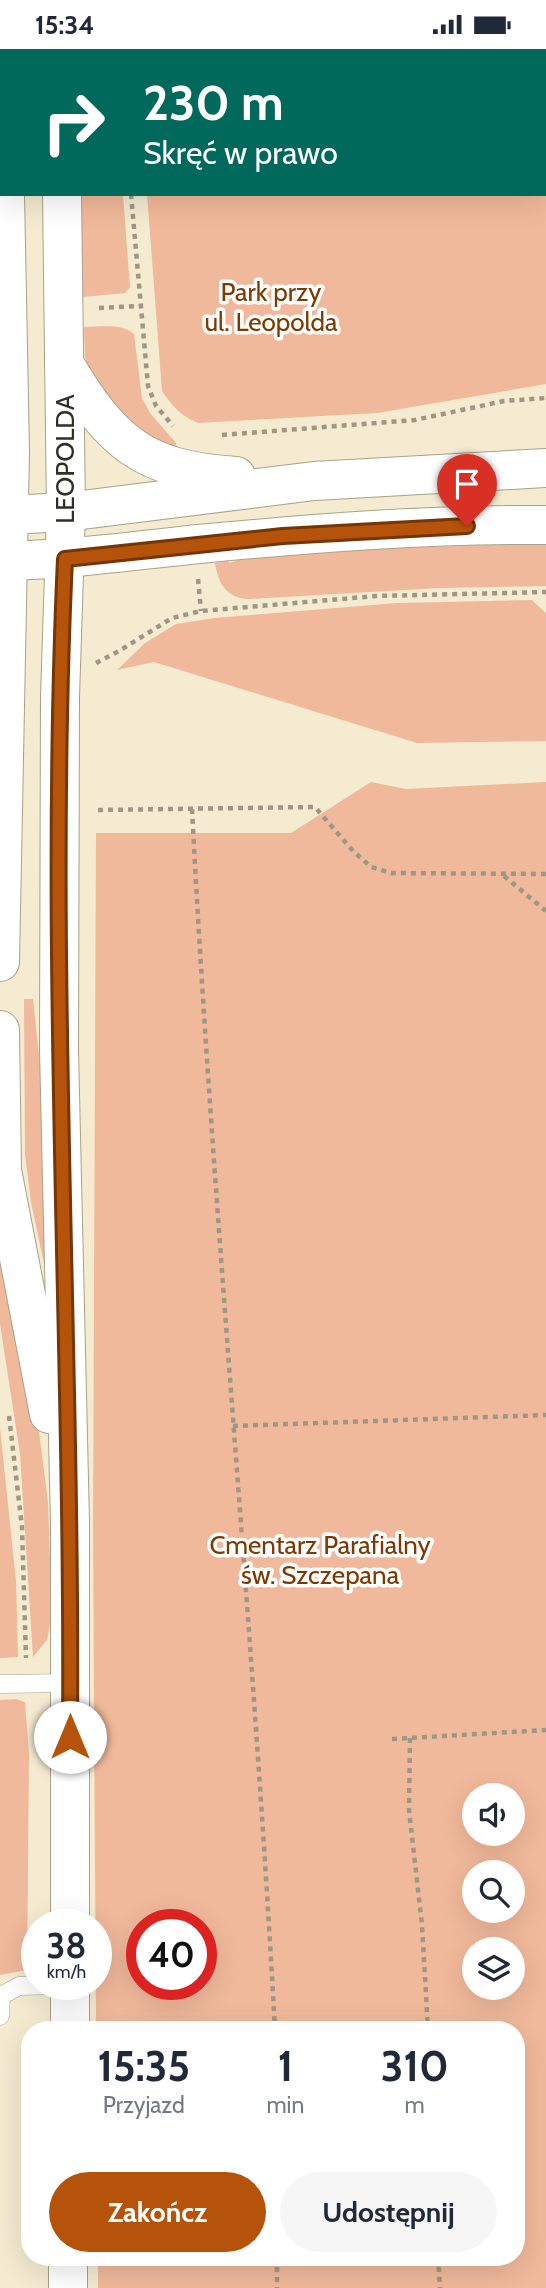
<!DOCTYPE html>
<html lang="pl">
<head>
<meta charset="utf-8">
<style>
  body { margin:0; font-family:Cabin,sans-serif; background:#f6f6f7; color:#1f2937; height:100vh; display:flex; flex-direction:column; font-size:26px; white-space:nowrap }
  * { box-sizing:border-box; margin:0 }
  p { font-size:23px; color:#747a83 }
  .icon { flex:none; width:38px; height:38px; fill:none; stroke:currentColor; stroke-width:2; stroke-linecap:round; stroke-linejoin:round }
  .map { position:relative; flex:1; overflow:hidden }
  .panel { position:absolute; left:21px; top:1972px; width:504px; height:245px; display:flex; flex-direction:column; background:#fff; border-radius:28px; box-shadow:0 7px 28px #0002 }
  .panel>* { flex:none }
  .top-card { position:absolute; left:0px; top:0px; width:546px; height:147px; box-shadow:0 7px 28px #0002; background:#00695c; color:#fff; overflow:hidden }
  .tools { position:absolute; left:462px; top:1734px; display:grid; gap:14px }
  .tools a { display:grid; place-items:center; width:63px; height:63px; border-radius:50%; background:#fff; box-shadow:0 7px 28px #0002; font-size:35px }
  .speed { position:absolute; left:21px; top:1860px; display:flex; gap:14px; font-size:35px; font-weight:700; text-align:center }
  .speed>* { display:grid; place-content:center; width:91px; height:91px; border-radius:50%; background:#fff; box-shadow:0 7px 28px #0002; line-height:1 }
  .speed small { font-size:18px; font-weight:400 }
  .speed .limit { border:10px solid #d22; background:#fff; color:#111 }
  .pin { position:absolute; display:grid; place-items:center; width:60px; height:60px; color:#fff; margin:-72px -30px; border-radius:50% 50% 50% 0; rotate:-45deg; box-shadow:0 0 7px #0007 }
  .pin .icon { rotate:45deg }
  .me { position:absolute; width:77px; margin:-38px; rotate:0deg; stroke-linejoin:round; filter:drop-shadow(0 0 5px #0008) }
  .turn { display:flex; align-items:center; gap:24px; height:147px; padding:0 28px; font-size:32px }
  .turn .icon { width:91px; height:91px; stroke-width:2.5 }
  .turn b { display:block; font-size:49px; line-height:60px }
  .eta { display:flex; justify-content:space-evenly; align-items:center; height:119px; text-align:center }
  .eta b { font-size:42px; font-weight:700; line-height:49px }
  .primary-button { display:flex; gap:14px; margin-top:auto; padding:14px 28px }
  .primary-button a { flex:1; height:80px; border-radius:42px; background:#b45309; color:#fff; font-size:28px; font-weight:700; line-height:80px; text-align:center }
  .primary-button a+a { background:#f6f6f7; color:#1f2937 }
  .status { display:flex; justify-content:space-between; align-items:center; height:49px; padding:0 35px; background:#fff; direction:ltr }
  .status svg { height:19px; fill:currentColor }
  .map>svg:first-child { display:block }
  .green { fill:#f1b99b; fill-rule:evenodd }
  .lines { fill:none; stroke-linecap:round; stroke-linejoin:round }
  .service-casing { stroke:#a9a189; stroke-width:19 }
  .tertiary-casing { stroke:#a9a189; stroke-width:40 }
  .path { stroke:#9e9784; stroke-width:4.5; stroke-dasharray:5 5; stroke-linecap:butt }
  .service { stroke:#fff; stroke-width:18 }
  .tertiary { stroke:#fff; stroke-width:38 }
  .route-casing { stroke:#753606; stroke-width:18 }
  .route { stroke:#b45309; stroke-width:12 }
  .labels { text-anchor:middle; stroke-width:7; stroke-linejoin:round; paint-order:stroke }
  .park-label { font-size:26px; fill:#7e3800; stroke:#fff }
  .street-label { font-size:26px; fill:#312e24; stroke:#fff }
</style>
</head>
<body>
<div class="status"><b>15:34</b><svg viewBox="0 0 49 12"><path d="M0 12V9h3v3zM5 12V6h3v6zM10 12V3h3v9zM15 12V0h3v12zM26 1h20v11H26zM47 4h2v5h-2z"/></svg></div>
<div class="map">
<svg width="546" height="2239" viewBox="0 0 546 2239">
  <rect width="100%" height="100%" fill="#f4ebd1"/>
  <g class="green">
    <path d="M141 0H546V335L377 364 198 374C181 367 172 357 162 342L147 145H544V2Z"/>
    <polygon points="81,145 123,145 130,238 125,244 83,248"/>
    <path d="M84 278C100 278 122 274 134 285L142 349 150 364 176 394 177 404 133 384 92 329 85 308Z"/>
    <path d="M477 496H546V537L439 539 249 550C226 549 218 534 215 514L228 512 230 514 237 511 370 500Z"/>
    <polygon points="532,551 546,564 546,692 417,694 154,613 117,621 145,594 176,575 215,569 397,554"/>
    <path d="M371 733 406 740 546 733V2239H98V2209L516 2208V1981H96L93 1480 96 784H291ZM474 1746H513V1785H474ZM474 1824H513V1862H474ZM142 1876H201V1936H142ZM474 1900H513V1939H474Z"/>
    <polygon points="24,950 33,950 45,1062 46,1224 31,1153 25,1105"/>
    <polygon points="0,1184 38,1375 48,1453 52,1565 47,1591 33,1608 20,1405 0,1275"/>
    <polygon points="0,1379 16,1532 18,1608 0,1609"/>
    <polygon points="16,1650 25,1653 29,1705 27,1921 0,1926 0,1651"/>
  </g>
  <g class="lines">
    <defs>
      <g id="service">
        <polyline points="0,1635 71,1634"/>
        <polyline points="0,1967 1,1947 19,1937 56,1936"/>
      </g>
      <g id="tertiary">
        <polyline points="1,0 2,34"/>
        <polyline points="61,0 61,2"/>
        <polyline points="62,145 66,463 60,648 59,1001 70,1474 70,1876"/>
        <path d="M64 314C111 393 142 421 236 427"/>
        <polyline points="8,466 66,463 314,432 546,419"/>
        <path d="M7 512C72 510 135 502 199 495 314 484 431 475 546 476"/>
        <polyline points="0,913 10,403 5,145"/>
        <polyline points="0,981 2,1121 49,1365"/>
        <polyline points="70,1981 70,1936"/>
        <polyline points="68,2239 68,2208"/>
      </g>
    </defs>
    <use href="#service" class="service-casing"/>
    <use href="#tertiary" class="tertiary-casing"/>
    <g class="path">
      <polyline points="126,0 126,2"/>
      <polyline points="375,0 379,2"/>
      <polyline points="316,2 319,0"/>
      <polyline points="544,12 546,12"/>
      <polyline points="131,145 148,337 156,357 173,377"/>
      <polyline points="99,259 140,257"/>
      <polyline points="222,386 415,371 504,352 546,349"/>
      <polyline points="198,530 201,562"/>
      <polyline points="96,614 119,602 172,569 201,562 376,547 546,543"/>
      <path d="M192 760C213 1167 253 1574 275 1981"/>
      <polyline points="98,761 315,758 353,802 371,818 391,824 546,825"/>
      <polyline points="504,827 546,862"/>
      <polyline points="9,1367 22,1478 26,1609"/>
      <polyline points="233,1377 546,1366"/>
      <polyline points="410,1689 409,1761 422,1876 428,1981"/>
      <polyline points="392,1690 546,1681"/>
      <polyline points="32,1910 32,1880"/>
      <polyline points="277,2208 277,2239"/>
      <polyline points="438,2208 440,2239"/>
    </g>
    <use href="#service" class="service"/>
    <use href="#tertiary" class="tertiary"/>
  </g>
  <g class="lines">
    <defs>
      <path id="route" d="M70 1688C73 1295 47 902 65 510L283 487 467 477"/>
    </defs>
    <use href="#route" class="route-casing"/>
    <use href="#route" class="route"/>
  </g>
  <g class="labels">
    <g class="park-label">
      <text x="271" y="252">Park przy<tspan x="271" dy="30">ul. Leopolda</tspan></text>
      <text x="320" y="1505">Cmentarz Parafialny<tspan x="320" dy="30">św. Szczepana</tspan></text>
    </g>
    <g class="street-label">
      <text transform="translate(65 410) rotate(-90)" y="9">LEOPOLDA</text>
    </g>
  </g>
</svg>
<div class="tools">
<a><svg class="icon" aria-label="sound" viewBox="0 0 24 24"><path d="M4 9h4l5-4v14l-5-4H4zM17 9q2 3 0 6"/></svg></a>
<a><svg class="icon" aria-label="search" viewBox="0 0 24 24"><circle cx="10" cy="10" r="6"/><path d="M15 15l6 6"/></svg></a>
<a><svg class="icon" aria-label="layers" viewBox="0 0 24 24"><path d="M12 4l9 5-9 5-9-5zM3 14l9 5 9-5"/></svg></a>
</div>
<div class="speed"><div>38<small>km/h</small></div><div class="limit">40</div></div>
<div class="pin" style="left:467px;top:477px;background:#d93025"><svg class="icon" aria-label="arrive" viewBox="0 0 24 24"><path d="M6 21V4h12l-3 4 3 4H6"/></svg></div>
<svg class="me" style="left:70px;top:1688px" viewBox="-20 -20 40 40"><circle r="19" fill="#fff"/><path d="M0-13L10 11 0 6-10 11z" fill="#b45309"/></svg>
<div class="top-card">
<div class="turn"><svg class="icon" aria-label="right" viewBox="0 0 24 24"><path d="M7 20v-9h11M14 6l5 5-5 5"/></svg><div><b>230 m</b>Skręć w prawo</div></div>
</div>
<section class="panel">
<div class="eta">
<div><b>15:35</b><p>Przyjazd</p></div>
<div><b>1</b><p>min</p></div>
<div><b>310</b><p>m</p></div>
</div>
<div class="primary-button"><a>Zakończ</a><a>Udostępnij</a></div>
</section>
</div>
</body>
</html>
